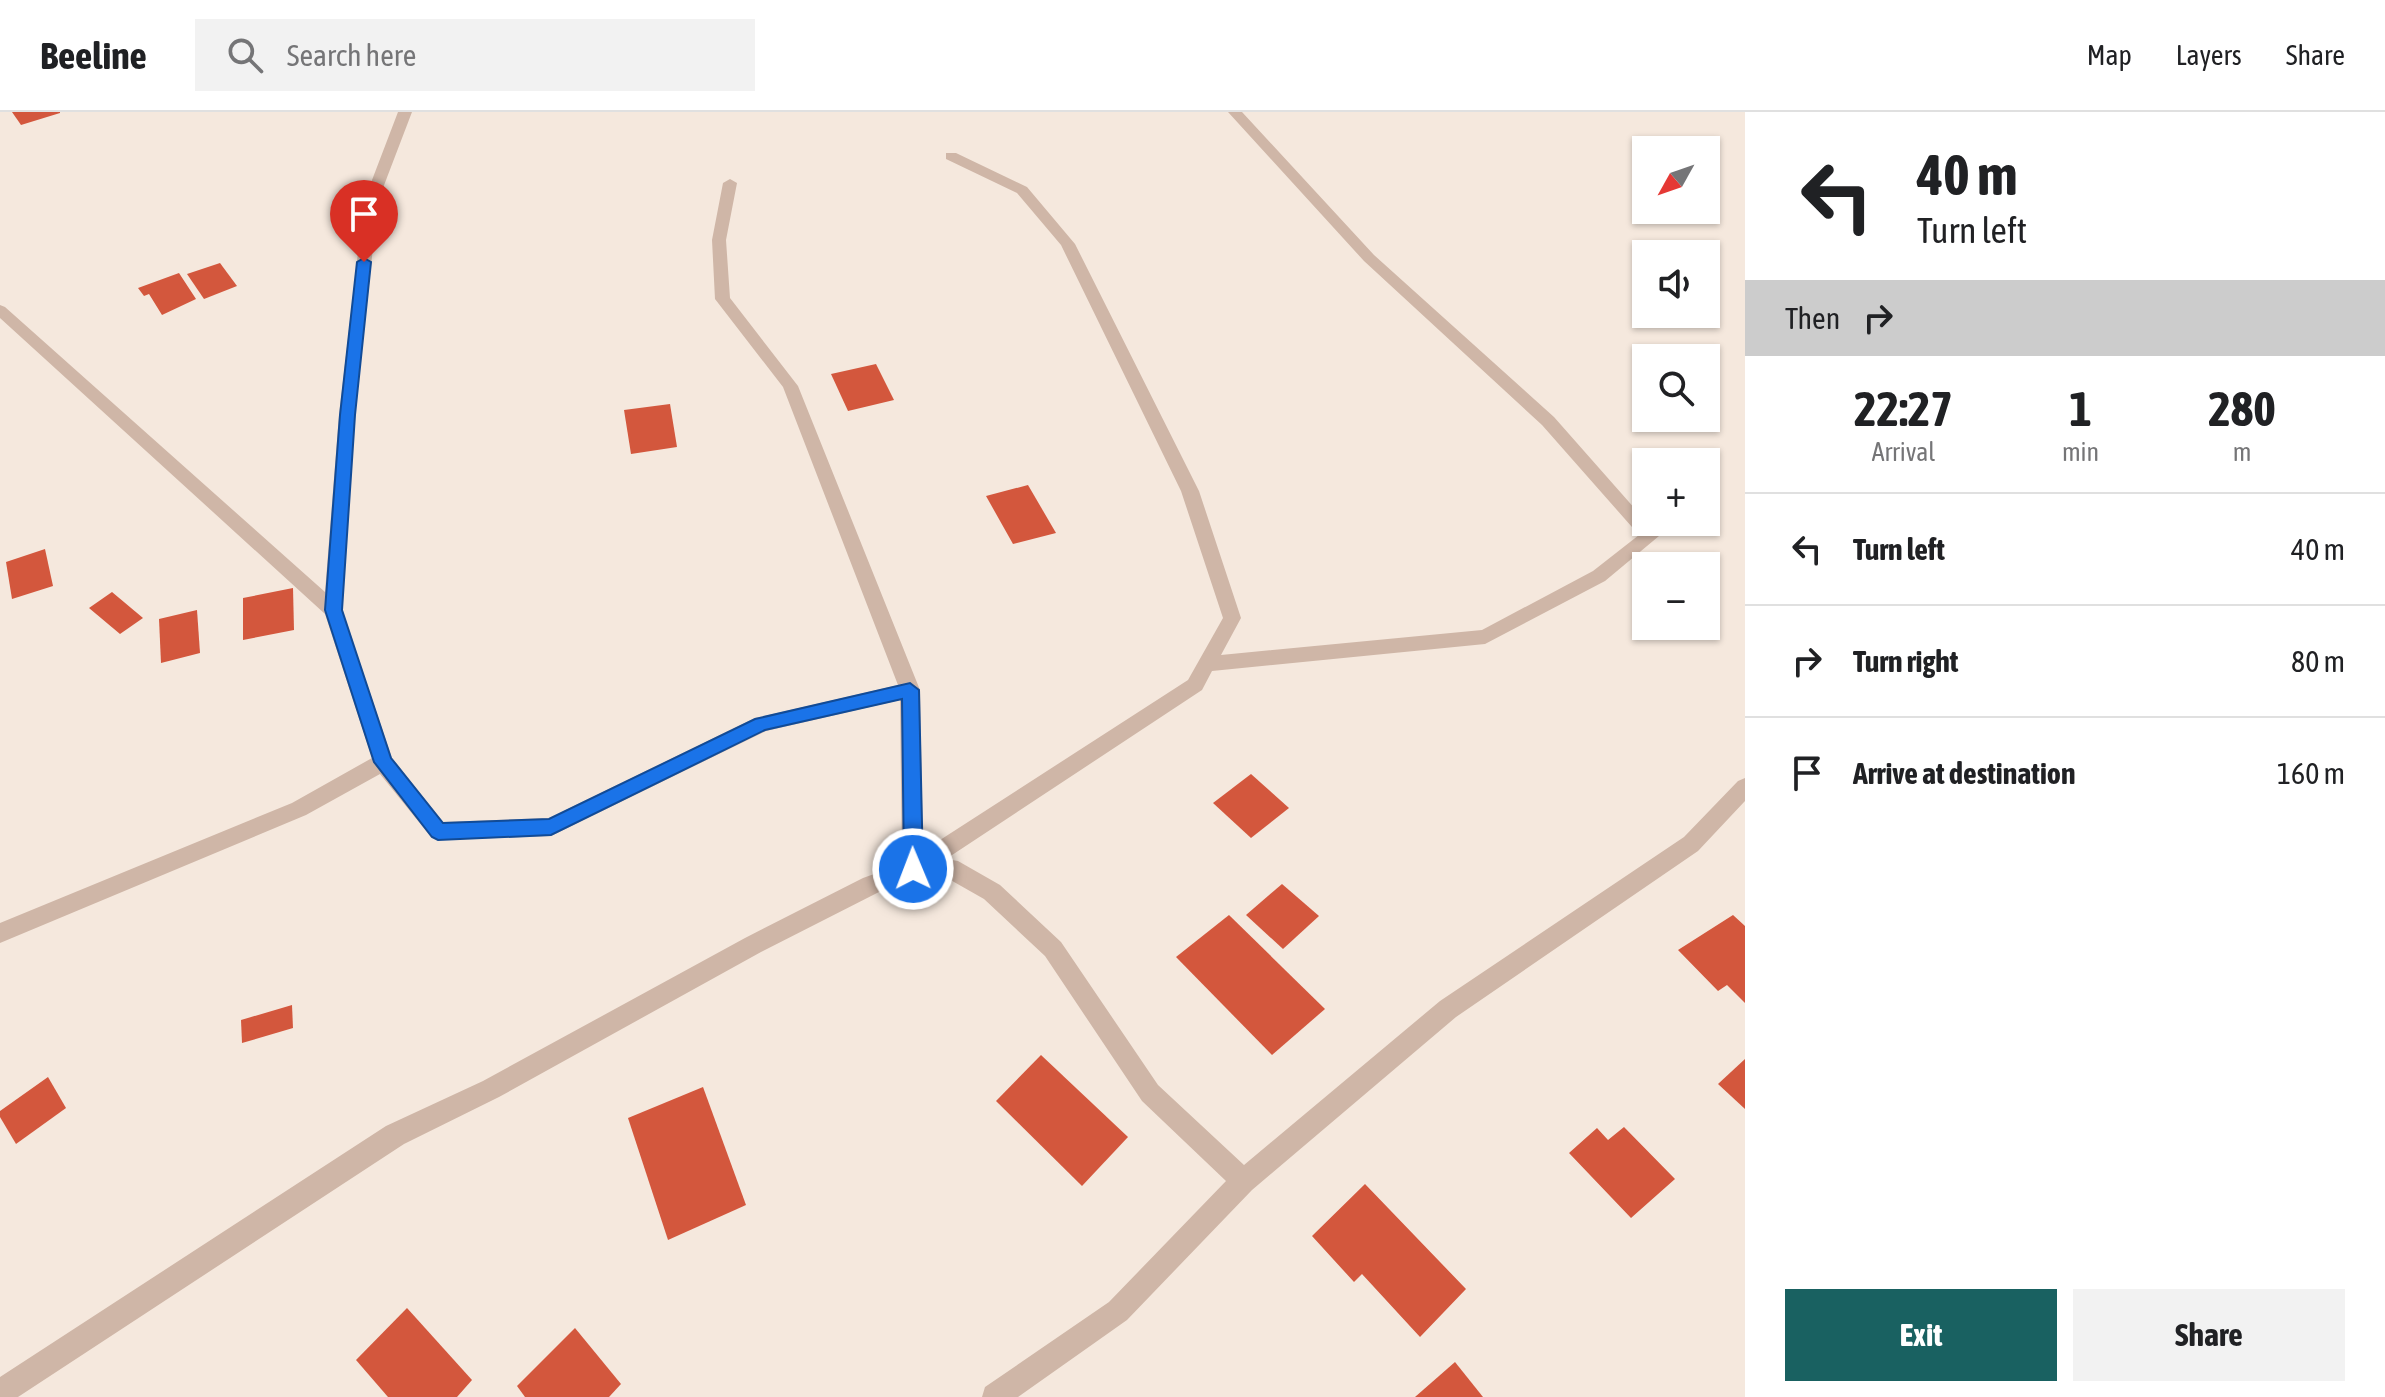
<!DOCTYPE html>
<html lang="en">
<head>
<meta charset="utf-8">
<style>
  body { margin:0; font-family:"Asap Condensed",sans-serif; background:#f2f2f2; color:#202124; height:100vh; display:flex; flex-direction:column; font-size:30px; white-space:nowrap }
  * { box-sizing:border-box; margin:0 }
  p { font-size:26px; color:#757577 }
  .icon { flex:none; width:44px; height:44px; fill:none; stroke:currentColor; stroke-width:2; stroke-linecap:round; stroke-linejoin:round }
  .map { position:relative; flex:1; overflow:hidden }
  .sheet { display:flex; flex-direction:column; background:#fff; width:640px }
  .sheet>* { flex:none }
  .hud { background:#fff; color:#202124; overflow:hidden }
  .needle { width:52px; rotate:230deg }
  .fabs { position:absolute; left:1632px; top:24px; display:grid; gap:16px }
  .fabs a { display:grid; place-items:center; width:88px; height:88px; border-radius:0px; background:#fff; box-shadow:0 2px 6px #0004; font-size:40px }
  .pin { position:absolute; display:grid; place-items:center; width:68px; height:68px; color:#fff; margin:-82px -34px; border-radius:50% 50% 50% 0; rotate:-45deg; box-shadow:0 0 8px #0007 }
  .pin .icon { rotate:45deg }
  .me { position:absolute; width:88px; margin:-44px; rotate:359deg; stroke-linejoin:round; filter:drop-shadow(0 0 6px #0008) }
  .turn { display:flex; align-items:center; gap:28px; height:168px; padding:0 40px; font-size:36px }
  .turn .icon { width:104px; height:104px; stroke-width:2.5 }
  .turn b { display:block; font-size:56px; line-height:68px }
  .then { display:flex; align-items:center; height:76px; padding:0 40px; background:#0003; gap:16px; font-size:30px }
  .eta { display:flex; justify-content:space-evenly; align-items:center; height:136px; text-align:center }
  .eta b { font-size:48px; font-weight:700; line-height:56px }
  .primary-button { display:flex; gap:16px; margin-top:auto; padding:16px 40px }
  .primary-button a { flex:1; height:92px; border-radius:0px; background:#196161; color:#fff; font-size:32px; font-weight:700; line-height:92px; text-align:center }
  .primary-button a+a { background:#f2f2f2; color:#202124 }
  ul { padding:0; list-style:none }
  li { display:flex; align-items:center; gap:24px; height:112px; padding:0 40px; border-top:2px solid #e0e0e0 }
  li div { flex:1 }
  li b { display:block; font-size:30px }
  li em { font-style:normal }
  header { display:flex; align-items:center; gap:48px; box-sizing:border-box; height:112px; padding:0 40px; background:#fff; border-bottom:2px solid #e0e0e0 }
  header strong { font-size:38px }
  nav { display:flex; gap:44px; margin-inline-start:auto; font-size:28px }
  .search { width:560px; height:72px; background:#f2f2f2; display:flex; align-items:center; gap:20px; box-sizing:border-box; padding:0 28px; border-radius:0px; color:#757577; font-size:30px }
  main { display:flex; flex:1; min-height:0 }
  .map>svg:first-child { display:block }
  .building { fill:#d3573d }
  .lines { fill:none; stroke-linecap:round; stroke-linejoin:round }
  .minor { fill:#cfb6a7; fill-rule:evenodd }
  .route { fill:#1a73e8; stroke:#114b97; stroke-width:2 }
</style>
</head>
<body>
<header>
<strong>Beeline</strong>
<div class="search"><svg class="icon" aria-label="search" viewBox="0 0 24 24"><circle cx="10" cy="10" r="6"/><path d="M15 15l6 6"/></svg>Search here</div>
<nav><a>Map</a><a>Layers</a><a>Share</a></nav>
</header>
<main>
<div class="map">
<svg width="1745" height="1285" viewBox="0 0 1745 1285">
  <rect width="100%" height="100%" fill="#f5e8dd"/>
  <g class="building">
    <polygon points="12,0 60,0 60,1 21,13"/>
    <polygon points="220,151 237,174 204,187 187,162"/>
    <polygon points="179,161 196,187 162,203 149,182 144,184 138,176"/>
    <polygon points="876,252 894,288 848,299 831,262"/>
    <polygon points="670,292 677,335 631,342 624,298"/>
    <polygon points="1028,373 1056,421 1013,432 986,384"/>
    <polygon points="45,437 53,474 12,487 6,450"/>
    <polygon points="293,476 294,518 243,528 243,486"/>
    <polygon points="112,480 143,506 120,522 89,496"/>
    <polygon points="197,498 200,541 161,551 159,507"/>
    <polygon points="1251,662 1289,696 1251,726 1213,691"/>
    <polygon points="1282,772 1319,804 1283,837 1246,803"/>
    <polygon points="1229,803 1325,897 1272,943 1176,845"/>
    <polygon points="1733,803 1745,814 1745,891 1727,873 1718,879 1678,838"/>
    <polygon points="292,893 293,916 242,931 241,908"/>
    <polygon points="1041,943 1128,1025 1082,1074 996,989"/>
    <polygon points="1745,947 1745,997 1718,972"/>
    <polygon points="48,965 66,996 16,1032 0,1005 0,999"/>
    <polygon points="703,975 746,1093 668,1128 628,1006"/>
    <polygon points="1624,1015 1675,1067 1631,1106 1569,1041 1597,1016 1608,1028"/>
    <polygon points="1365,1072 1466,1177 1420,1225 1362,1162 1354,1170 1312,1124"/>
    <polygon points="407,1196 472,1268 457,1285 388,1285 356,1248"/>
    <polygon points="575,1216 621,1272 609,1285 525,1285 517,1274"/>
    <polygon points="1455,1250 1483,1285 1415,1285"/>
  </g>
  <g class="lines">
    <polygon class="minor" points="398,0 412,0 378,89 355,303 342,498 392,646 443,710 549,706 755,606 898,573 783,275 715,187 712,128 723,71 730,67 737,71 726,128 730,186 798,274 920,578 923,739 1188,568 1223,506 1181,379 1061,133 1017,81 946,47 946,41 956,41 1027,75 1075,132 1199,379 1241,506 1221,543 1482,518 1593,459 1639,423 1542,313 1364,149 1228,0 1242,0 1374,143 1554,305 1659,424 1605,469 1485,532 1212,559 1202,578 946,747 958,749 1000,773 1061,830 1158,973 1244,1053 1440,889 1684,725 1738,669 1745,666 1745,689 1698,739 1456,905 1252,1078 1127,1208 1018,1285 982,1285 985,1275 1109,1190 1226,1069 1142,989 1045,844 984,787 947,766 913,766 879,780 761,840 499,985 404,1032 18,1285 0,1285 0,1265 386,1014 483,969 745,826 863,766 902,752 900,588 766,619 551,724 438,728 431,725 380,662 306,703 0,831 0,811 292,691 372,646 325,502 0,206 0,193 5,195 325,480 339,303 364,89"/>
  </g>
  <polygon class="route" points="364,146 371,150 355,303 342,498 391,646 443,711 549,707 755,607 910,571 919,578 923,757 920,763 913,766 907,763 904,757 902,587 765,618 551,723 438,728 432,725 374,650 325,498 340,303 357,150"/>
</svg>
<div class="fabs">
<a><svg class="needle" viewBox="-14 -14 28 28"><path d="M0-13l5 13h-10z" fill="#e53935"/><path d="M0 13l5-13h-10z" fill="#757577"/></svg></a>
<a><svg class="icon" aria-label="sound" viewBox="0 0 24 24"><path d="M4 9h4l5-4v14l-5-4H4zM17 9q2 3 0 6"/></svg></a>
<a><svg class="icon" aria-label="search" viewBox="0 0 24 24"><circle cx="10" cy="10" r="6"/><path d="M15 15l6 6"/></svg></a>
<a>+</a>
<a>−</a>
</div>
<div class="pin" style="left:364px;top:150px;background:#d93025"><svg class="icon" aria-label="arrive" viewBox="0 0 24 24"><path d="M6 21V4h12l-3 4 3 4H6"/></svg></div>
<svg class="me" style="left:913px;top:757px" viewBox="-20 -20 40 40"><circle r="17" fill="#1a73e8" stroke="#fff" stroke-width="3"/><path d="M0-11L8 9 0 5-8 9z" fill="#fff"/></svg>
</div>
<section class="sheet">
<div class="hud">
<div class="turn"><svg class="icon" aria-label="left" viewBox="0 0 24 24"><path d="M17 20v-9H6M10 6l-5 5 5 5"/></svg><div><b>40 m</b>Turn left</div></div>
<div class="then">Then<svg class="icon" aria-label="right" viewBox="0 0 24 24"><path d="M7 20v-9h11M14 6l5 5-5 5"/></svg></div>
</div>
<div class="eta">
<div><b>22:27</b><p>Arrival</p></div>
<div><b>1</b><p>min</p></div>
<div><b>280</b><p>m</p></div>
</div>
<ul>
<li><svg class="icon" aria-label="left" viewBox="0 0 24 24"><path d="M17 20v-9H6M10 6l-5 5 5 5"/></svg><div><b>Turn left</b></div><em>40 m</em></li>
<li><svg class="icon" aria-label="right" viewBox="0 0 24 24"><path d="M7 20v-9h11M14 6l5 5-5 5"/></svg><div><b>Turn right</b></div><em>80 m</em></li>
<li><svg class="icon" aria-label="arrive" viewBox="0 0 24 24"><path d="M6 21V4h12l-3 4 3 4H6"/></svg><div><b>Arrive at destination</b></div><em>160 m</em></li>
</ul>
<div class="primary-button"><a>Exit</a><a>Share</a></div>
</section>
</main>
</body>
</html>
